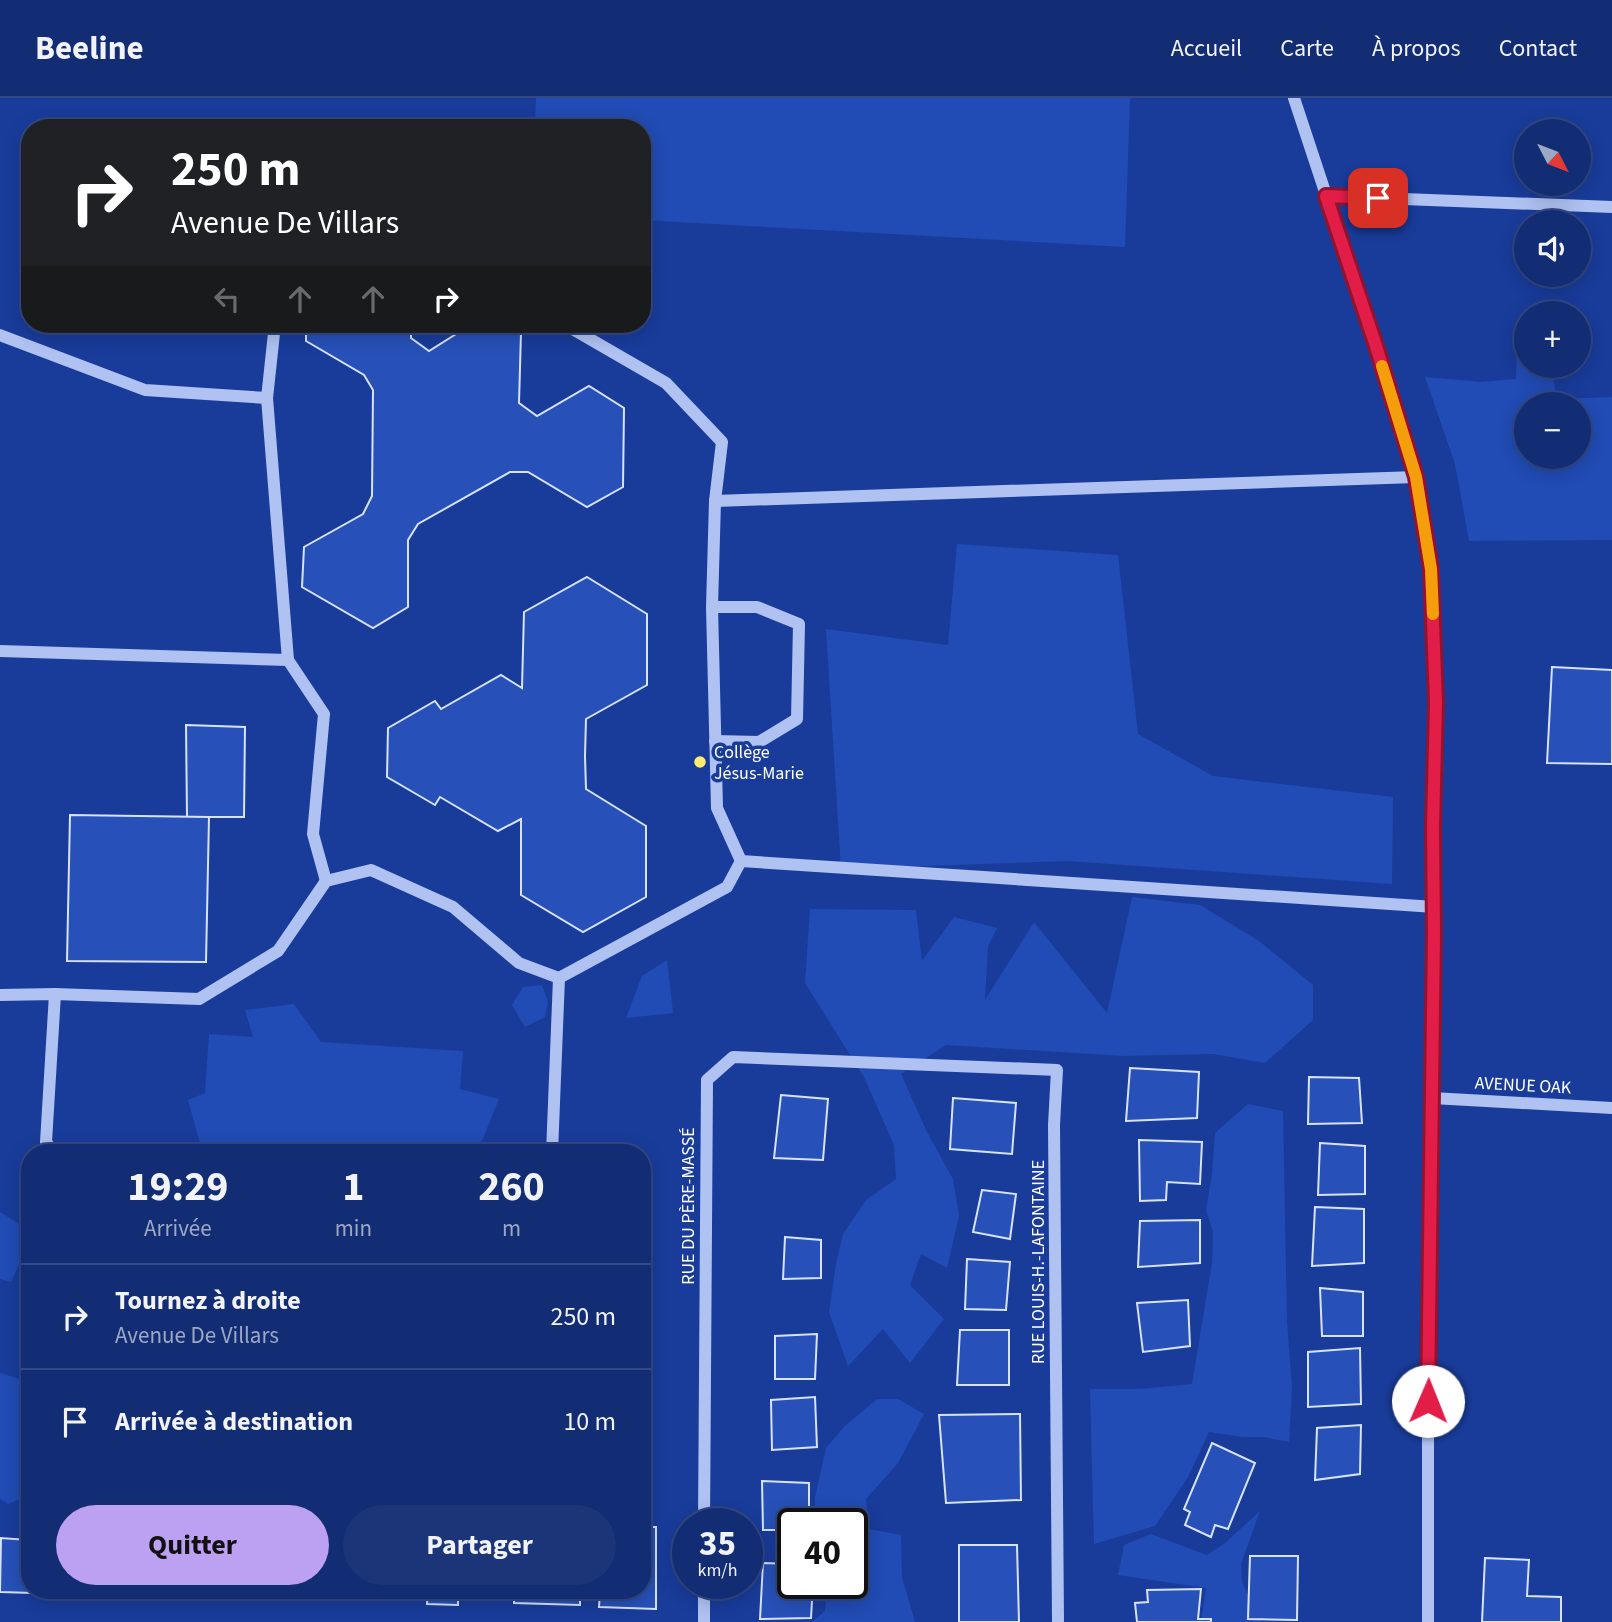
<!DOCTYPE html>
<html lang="fr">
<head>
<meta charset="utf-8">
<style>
  body { margin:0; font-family:"Source Sans 3",sans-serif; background:#1c3579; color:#f1f3f6; height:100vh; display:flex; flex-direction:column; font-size:26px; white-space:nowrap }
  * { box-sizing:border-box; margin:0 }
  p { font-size:23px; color:#9da8c5 }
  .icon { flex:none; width:38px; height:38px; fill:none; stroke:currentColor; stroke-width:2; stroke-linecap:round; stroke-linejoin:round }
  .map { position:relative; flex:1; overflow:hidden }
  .panel { position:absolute; left:21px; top:1046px; width:630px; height:455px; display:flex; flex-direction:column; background:#132d74; border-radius:28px; box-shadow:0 4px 18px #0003,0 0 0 2px #324986 }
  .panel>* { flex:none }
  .hud { position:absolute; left:21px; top:21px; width:630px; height:214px; border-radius:28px; box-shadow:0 4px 18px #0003,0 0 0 2px #324986; background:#202124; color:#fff; overflow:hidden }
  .needle { width:46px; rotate:132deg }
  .fabs { position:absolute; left:1514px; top:21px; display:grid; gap:14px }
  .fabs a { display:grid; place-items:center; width:77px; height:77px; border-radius:50%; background:#132d74; box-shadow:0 4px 18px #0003,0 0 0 2px #324986; font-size:35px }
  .speed { position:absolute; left:672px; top:1410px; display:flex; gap:14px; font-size:35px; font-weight:700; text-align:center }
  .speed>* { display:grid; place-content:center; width:91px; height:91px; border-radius:50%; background:#132d74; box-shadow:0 4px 18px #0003,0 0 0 2px #324986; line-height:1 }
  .speed small { font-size:18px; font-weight:400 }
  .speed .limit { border:4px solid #111; border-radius:10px; background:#fff; color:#111 }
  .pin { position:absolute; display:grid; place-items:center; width:60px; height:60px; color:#fff; margin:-30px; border-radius:14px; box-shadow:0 4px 10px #0006 }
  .me { position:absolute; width:77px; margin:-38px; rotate:1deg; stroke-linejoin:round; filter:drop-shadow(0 0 5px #0008) }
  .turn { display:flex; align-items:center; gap:24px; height:147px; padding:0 35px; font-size:32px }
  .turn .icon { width:91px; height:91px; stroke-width:2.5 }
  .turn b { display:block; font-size:49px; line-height:60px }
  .lanes { display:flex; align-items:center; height:66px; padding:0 35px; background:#0003; justify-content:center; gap:35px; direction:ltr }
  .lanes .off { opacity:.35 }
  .eta { display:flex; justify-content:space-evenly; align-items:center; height:119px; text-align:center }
  .eta b { font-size:42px; font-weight:700; line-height:49px }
  .action { display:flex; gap:14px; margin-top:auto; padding:14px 35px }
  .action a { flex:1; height:80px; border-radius:42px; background:#bca0f2; color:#111; font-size:28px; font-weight:700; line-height:80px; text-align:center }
  .action a+a { background:#1c3579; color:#f1f3f6 }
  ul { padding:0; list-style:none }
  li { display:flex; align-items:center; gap:21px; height:105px; padding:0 35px; border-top:2px solid #324986 }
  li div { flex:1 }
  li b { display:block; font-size:26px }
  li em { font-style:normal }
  header { display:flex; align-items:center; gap:42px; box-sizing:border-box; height:98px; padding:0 35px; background:#132d74; border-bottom:2px solid #324986 }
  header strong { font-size:33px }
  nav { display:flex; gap:38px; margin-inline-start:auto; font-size:24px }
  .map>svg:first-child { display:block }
  .green { fill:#214cb5; fill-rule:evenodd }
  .building { fill:#2751b9; stroke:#d7e2fc; stroke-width:2 }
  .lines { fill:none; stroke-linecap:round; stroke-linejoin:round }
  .minor { stroke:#afc2f2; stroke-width:12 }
  .route-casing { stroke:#92132f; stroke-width:18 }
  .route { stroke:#e11d48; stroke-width:12 }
  .slow { stroke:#f59e0b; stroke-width:12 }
  .poi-dot { fill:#ffed70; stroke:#193c9b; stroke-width:2.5 }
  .labels { text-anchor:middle; stroke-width:7; stroke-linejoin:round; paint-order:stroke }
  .poi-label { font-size:18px; fill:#fff; stroke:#193c9b; text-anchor:start }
  .street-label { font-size:18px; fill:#fff; stroke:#193c9b }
</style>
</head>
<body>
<header>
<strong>Beeline</strong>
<nav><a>Accueil</a><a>Carte</a><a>À propos</a><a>Contact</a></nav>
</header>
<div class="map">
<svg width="1612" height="1524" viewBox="0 0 1612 1524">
  <rect width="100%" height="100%" fill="#193c9b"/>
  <g class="green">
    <polygon points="536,0 1130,0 1125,149 642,122 642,30 535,30"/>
    <path d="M1526 232V268H1551L1557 301 1612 299V442L1469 443 1455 366 1425 279 1482 284 1516 281 1517 236ZM1526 306H1578V359H1526Z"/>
    <polygon points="957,446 1118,457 1138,636 1213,678 1393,699 1392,786 1068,763 841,771 826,531 948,547"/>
    <polygon points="1132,799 1200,807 1259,843 1313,887 1313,922 1265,965 1213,956 1124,958 946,947 901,976 927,1034 953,1081 959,1118 947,1170 921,1156 910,1187 944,1221 910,1265 883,1231 848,1268 829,1214 836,1166 843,1136 866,1102 896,1081 894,1047 864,979 805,885 810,811 916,812 922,863 954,819 997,830 988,848 985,902 1034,824 1107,915"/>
    <polygon points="667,862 673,915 626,920 642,878"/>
    <polygon points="542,887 548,904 545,919 525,929 512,907 523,889"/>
    <polygon points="294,906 321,944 463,953 460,991 499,1001 477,1055 457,1046 456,1055 200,1054 201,1049 188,1002 205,995 209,936 253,939 245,912"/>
    <polygon points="1248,1006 1283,1013 1287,1224 1292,1290 1289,1344 1264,1339 1243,1339 1209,1334 1188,1379 1155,1428 1094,1446 1090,1291 1140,1291 1192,1286 1212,1165 1213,1134 1206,1112 1212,1076 1215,1035"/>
    <polygon points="0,1114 30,1133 30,1142 11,1184 0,1181"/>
    <polygon points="0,1275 30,1284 30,1397 8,1406 0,1401"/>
    <polygon points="877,1301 898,1301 924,1316 898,1365 866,1401 869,1431 901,1437 902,1479 915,1524 812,1524 825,1513 827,1486 852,1486 852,1426 815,1426 815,1399 826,1350 845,1328"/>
    <polygon points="1260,1413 1241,1466 1242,1484 1261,1524 1201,1524 1206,1490 1118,1477 1124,1447 1151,1436 1207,1457 1225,1445"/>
  </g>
  <g class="building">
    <polygon points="306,226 411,226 411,240 429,253 472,226 510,226 521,234 519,305 537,318 589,288 624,310 623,389 587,409 528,374 510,374 418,426 408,442 408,509 373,530 302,489 304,449 363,416 372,398 373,292 364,277 306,243"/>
    <polygon points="587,479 647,516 647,587 586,621 585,658 586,691 646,728 646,799 583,834 521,797 521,721 498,733 440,699 435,707 387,679 388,630 435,603 441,611 501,577 522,590 524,514"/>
    <polygon points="1552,569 1612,572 1612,666 1547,665"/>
    <polygon points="186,627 245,629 244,719 187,719"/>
    <polygon points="70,717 209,719 206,864 67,863"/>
    <polygon points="1130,970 1199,974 1197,1020 1126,1023"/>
    <polygon points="1309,979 1359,980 1362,1025 1308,1026"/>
    <polygon points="781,997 828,1001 823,1062 774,1060"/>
    <polygon points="953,1000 1016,1005 1012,1056 950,1051"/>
    <polygon points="1139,1042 1202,1044 1200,1086 1167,1084 1166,1102 1140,1103"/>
    <polygon points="1320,1045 1365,1048 1365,1096 1318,1097"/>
    <polygon points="982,1092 1016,1096 1010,1141 973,1134"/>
    <polygon points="1315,1109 1364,1111 1364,1165 1312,1168"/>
    <polygon points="1200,1122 1200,1165 1138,1169 1140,1123"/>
    <polygon points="785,1139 821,1142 821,1180 783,1181"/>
    <polygon points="967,1161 1010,1164 1006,1212 965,1211"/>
    <polygon points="1320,1190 1363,1194 1363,1238 1322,1238"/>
    <polygon points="1188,1202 1190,1248 1143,1254 1137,1205"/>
    <polygon points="960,1232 1009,1232 1009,1287 957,1287"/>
    <polygon points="817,1236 815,1281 775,1281 775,1238"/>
    <polygon points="1360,1250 1361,1306 1308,1309 1308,1254"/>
    <polygon points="815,1299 817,1349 772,1352 771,1302"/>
    <polygon points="1020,1316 1021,1402 946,1405 939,1317"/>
    <polygon points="1361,1327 1360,1376 1315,1382 1317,1330"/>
    <polygon points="1212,1345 1255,1365 1228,1431 1215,1427 1211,1439 1185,1427 1190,1414 1184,1411"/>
    <polygon points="762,1383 809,1385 809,1426 793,1426 793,1432 763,1432"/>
    <polygon points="30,1429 30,1493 68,1493 67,1496 0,1494 1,1440 28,1442"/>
    <polygon points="642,1429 656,1429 656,1511 599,1509 600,1493 642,1493"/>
    <polygon points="959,1447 1017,1447 1019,1524 959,1524"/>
    <polygon points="1250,1458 1298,1458 1297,1522 1248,1521"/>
    <polygon points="1485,1460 1529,1462 1527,1498 1561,1499 1561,1524 1482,1524"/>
    <polygon points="763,1465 793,1466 793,1486 813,1486 811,1520 760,1521"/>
    <polygon points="1201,1491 1198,1521 1211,1521 1211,1524 1137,1524 1135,1505 1148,1504 1147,1492"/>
    <rect x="167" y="1493" width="72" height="2"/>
    <polygon points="249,1493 313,1493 312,1501 249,1498"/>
    <polygon points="327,1493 400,1493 400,1499 351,1495 351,1500 327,1499"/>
    <polygon points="428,1493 487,1493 487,1502 458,1500 458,1507 427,1506"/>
    <polygon points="514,1493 580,1493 580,1507 514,1505"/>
  </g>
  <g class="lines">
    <g class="minor">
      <polyline points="1294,0 1376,248 1416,379 1431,471 1436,604 1433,729 1435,809 1428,1330 1428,1524"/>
      <polyline points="1326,98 1612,109"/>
      <polyline points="564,226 666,285 722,344 715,403 712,509 717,710 741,763"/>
      <polyline points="0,237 145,292 267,300 275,226"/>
      <polyline points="267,300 288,562"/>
      <polyline points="715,403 1416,379"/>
      <polyline points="712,509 757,509 799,526 797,621 759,644 715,643"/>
      <polyline points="0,553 288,562 324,616 313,736 326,783"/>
      <polyline points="741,763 1435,809"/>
      <polyline points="559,880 727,789 741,763"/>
      <polyline points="0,897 55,896 199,901 278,853 326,783 371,772 453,809 519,865 559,880"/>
      <polyline points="1432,1000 1612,1010"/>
      <polyline points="54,1055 46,1044 55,896"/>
      <polyline points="552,1055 559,880"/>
      <polyline points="704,1426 707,982 733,959 1057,972 1054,1027 1058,1524"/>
      <polyline points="704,1524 704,1486"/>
    </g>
  </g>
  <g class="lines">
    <defs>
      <polyline id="route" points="1378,100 1326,98 1376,248 1416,379 1431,471 1436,604 1433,729 1434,836 1428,1303"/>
    </defs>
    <use href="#route" class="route-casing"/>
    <use href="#route" class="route"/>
    <polyline class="slow" points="1382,268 1416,379 1431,471 1433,516"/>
  </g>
  <circle class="poi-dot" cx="700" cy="664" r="7"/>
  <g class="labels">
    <g class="poi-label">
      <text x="714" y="660">Collège<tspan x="714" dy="21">Jésus-Marie</tspan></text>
    </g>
    <g class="street-label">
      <text transform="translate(1523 987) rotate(3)" y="6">AVENUE OAK</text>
      <text transform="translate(688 1108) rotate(-90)" y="6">RUE DU PÈRE-MASSÉ</text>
      <text transform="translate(1038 1164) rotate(-90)" y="6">RUE LOUIS-H.-LAFONTAINE</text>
    </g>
  </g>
</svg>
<div class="fabs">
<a><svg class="needle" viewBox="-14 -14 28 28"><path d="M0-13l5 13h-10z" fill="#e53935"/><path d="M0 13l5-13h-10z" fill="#9da8c5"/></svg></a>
<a><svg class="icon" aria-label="sound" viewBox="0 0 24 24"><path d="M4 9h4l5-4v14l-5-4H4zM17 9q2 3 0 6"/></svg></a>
<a>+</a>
<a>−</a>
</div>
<div class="speed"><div>35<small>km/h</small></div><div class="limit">40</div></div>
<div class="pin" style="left:1378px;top:100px;background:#d93025"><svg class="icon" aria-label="arrive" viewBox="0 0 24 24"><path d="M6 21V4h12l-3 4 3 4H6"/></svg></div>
<svg class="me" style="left:1428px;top:1303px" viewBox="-20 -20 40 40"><circle r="19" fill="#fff"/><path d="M0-13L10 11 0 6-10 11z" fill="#e11d48"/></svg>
<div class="hud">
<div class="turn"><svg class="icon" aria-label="right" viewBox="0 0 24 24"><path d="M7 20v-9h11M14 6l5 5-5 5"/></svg><div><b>250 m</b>Avenue De Villars</div></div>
<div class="lanes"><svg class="icon off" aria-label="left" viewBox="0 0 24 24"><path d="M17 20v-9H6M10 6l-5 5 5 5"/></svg><svg class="icon off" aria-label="ahead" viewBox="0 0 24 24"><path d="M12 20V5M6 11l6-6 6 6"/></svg><svg class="icon off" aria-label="ahead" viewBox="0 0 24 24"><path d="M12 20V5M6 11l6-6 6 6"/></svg><svg class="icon" aria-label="right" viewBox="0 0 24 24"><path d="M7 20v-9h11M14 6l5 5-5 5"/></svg></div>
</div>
<section class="panel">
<div class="eta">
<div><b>19:29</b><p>Arrivée</p></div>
<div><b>1</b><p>min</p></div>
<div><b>260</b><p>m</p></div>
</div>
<ul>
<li><svg class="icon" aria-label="right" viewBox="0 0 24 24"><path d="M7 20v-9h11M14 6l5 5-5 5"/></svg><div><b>Tournez à droite</b><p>Avenue De Villars</p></div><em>250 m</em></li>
<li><svg class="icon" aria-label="arrive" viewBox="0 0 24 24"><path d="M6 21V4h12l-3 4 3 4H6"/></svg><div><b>Arrivée à destination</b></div><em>10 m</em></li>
</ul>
<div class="action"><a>Quitter</a><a>Partager</a></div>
</section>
</div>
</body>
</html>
